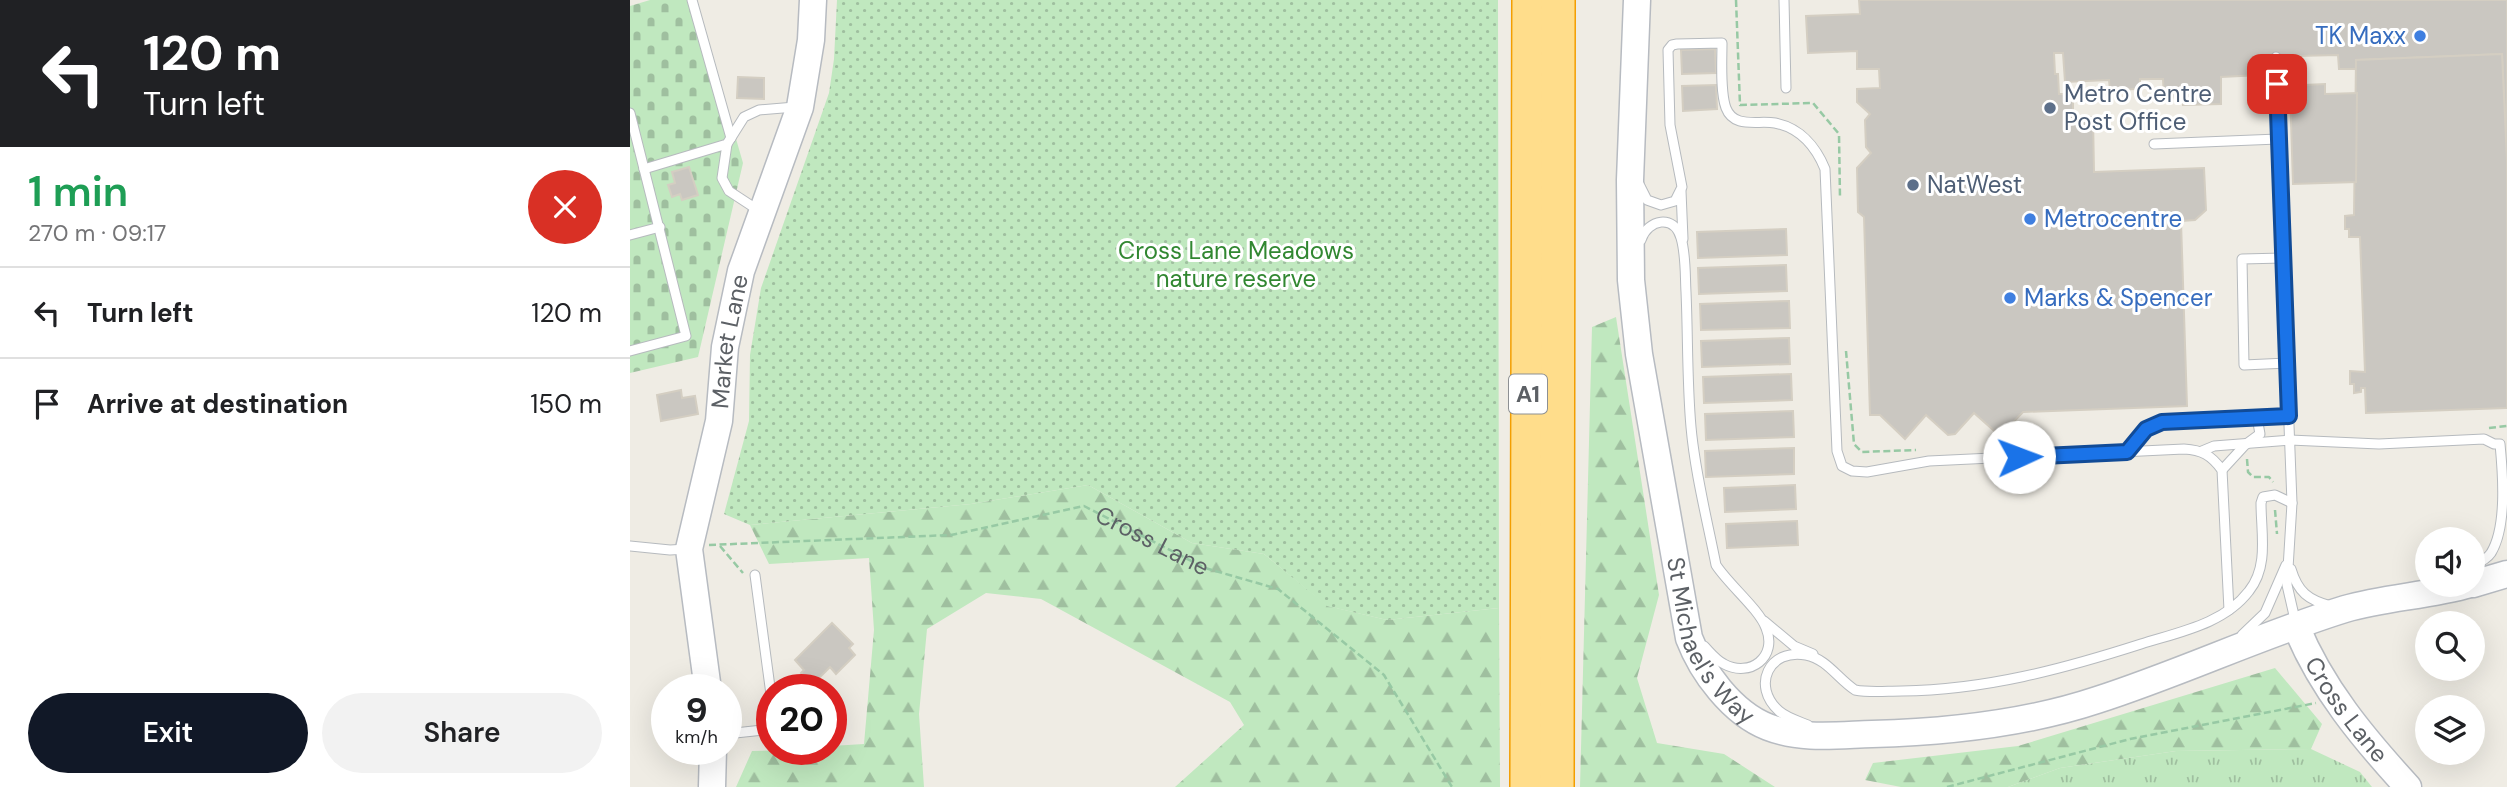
<!DOCTYPE html>
<html lang="en">
<head>
<meta charset="utf-8">
<style>
  body { margin:0; font-family:"DM Sans",sans-serif; background:#f2f2f2; color:#202124; height:100vh; display:flex; flex-direction:column; font-size:26px; white-space:nowrap }
  * { box-sizing:border-box; margin:0 }
  p { font-size:23px; color:#757577 }
  .icon { flex:none; width:38px; height:38px; fill:none; stroke:currentColor; stroke-width:2; stroke-linecap:round; stroke-linejoin:round }
  .map { position:relative; flex:1; overflow:hidden }
  .panel { display:flex; flex-direction:column; background:#fff; width:630px }
  .panel>* { flex:none }
  .hud { background:#202124; color:#fff; overflow:hidden }
  .controls { position:absolute; left:1785px; top:527px; display:grid; gap:14px }
  .controls a { display:grid; place-items:center; width:70px; height:70px; border-radius:50%; background:#fff; box-shadow:0 7px 28px #0002; font-size:35px }
  .speed { position:absolute; left:21px; top:674px; display:flex; gap:14px; font-size:35px; font-weight:700; text-align:center }
  .speed>* { display:grid; place-content:center; width:91px; height:91px; border-radius:50%; background:#fff; box-shadow:0 7px 28px #0002; line-height:1 }
  .speed small { font-size:18px; font-weight:400 }
  .speed .limit { border:10px solid #d22; background:#fff; color:#111 }
  .pin { position:absolute; display:grid; place-items:center; width:60px; height:60px; color:#fff; margin:-30px; border-radius:14px; box-shadow:0 4px 10px #0006 }
  .me { position:absolute; width:77px; margin:-38px; rotate:88deg; stroke-linejoin:round; filter:drop-shadow(0 0 5px #0008) }
  .turn { display:flex; align-items:center; gap:24px; height:147px; padding:0 28px; font-size:32px }
  .turn .icon { width:91px; height:91px; stroke-width:2.5 }
  .turn b { display:block; font-size:49px; line-height:60px }
  .round { display:grid; place-items:center; flex:none; width:74px; height:74px; border-radius:37px; background:#f2f2f2 }
  .headline { display:flex; align-items:center; justify-content:space-between; height:119px; padding:0 28px }
  h1 { font-size:42px; font-weight:600; line-height:52px; color:#1e9e55 }
  .primary-button { display:flex; gap:14px; margin-top:auto; padding:14px 28px }
  .primary-button a { flex:1; height:80px; border-radius:42px; background:#111827; color:#fff; font-size:28px; font-weight:600; line-height:80px; text-align:center }
  .primary-button a+a { background:#f2f2f2; color:#202124 }
  ul { padding:0; list-style:none }
  li { display:flex; align-items:center; gap:21px; height:91px; padding:0 28px; border-top:2px solid #e0e0e0 }
  li div { flex:1 }
  li b { display:block; font-size:26px }
  li em { font-style:normal }
  main { display:flex; flex:1; min-height:0 }
  .map>svg:first-child { display:block }
  .grass { fill:url(#grass-tufts) }
  .forest { fill:url(#forest-firs) }
  .cemetery { fill:url(#cemetery-stones) }
  .park { fill:url(#park-dots) }
  .building { fill:#cac7c1; stroke:#d4cec2; stroke-width:2 }
  .lines { fill:none; stroke-linecap:round; stroke-linejoin:round }
  .lane-casing { stroke:#b6babe; stroke-width:11 }
  .secondary-casing { stroke:#b7bbc1; stroke-width:29 }
  .highway-casing { stroke:#f39e00; stroke-width:36 }
  .path { stroke:#97c9a4; stroke-width:2.5; stroke-dasharray:7 3.5; stroke-linecap:butt }
  .lane { stroke:#fff; stroke-width:9 }
  .secondary { stroke:#fff; stroke-width:26 }
  .highway { stroke:#ffdd8b; stroke-width:33 }
  .route-casing { stroke:#114b97; stroke-width:18 }
  .route { stroke:#1a73e8; stroke-width:12 }
  .shop-dot { fill:#3f7fe0; stroke:#fff; stroke-width:2.5 }
  .service-dot { fill:#5c6f8a; stroke:#fff; stroke-width:2.5 }
  .labels { text-anchor:middle; stroke-width:6; stroke-linejoin:round; paint-order:stroke }
  .shield { fill:#fff; stroke:#8d9093; stroke-width:2 }
  .shield-label { font-size:23px; font-weight:bold; fill:#5c6065 }
  .shop-label { font-size:24px; fill:#366cbe; stroke:#fff; text-anchor:start }
  .service-label { font-size:24px; fill:#4e5e75; stroke:#fff; text-anchor:start }
  .park-label { font-size:24px; fill:#318731; stroke:#fff }
  .street-label { font-size:24px; fill:#5c6065; stroke:#fff }
</style>
</head>
<body>
<main>
<section class="panel">
<div class="hud">
<div class="turn"><svg class="icon" aria-label="left" viewBox="0 0 24 24"><path d="M17 20v-9H6M10 6l-5 5 5 5"/></svg><div><b>120 m</b>Turn left</div></div>
</div>
<div class="headline"><div><h1>1 min</h1><p>270 m · 09:17</p></div><a class="round" style="background:#d93025;color:#fff"><svg class="icon" aria-label="close" viewBox="0 0 24 24"><path d="M6 6l12 12M18 6L6 18"/></svg></a></div>
<ul>
<li><svg class="icon" aria-label="left" viewBox="0 0 24 24"><path d="M17 20v-9H6M10 6l-5 5 5 5"/></svg><div><b>Turn left</b></div><em>120 m</em></li>
<li><svg class="icon" aria-label="arrive" viewBox="0 0 24 24"><path d="M6 21V4h12l-3 4 3 4H6"/></svg><div><b>Arrive at destination</b></div><em>150 m</em></li>
</ul>
<div class="primary-button"><a>Exit</a><a>Share</a></div>
</section>
<div class="map">
<svg width="1877" height="787" viewBox="0 0 1877 787">
  <defs>
    <pattern id="grass-tufts" width="24" height="20" patternUnits="userSpaceOnUse" patternTransform="scale(1.75)"><rect width="24" height="20" fill="#c0e8bf"/><path d="M3 7l-1-3M5 7V3M7 7l1-3M15 17l-1-3M17 17v-4M19 17l1-3" fill="none" stroke="#9fbf9f"/></pattern>
    <pattern id="forest-firs" width="22" height="20" patternUnits="userSpaceOnUse" patternTransform="scale(1.75)"><rect width="22" height="20" fill="#c0e8bf"/><path d="M5 1l3.5 6h-7zM16 11l3.5 6h-7z" fill="#9fbf9f"/></pattern>
    <pattern id="cemetery-stones" width="16" height="16" patternUnits="userSpaceOnUse" patternTransform="scale(1.75)"><rect width="16" height="16" fill="#c0e8bf"/><path d="M2 7V4a2 2 0 0 1 4 0v3zM10 15v-3a2 2 0 0 1 4 0v3z" fill="#9fbf9f"/></pattern>
    <pattern id="park-dots" width="8" height="8" patternUnits="userSpaceOnUse" patternTransform="scale(1.75)"><rect width="8" height="8" fill="#c0e8bf"/><path d="M2 2h.1M6 6h.1" fill="none" stroke="#9fbf9f" stroke-width="1.8" stroke-linecap="round"/></pattern>
  </defs>
  <rect width="100%" height="100%" fill="#efece4"/>
  <polygon class="grass" points="1681,749 1730,772 1742,787 1378,787 1430,768 1546,751"/>
  <g class="forest">
    <polygon points="986,317 1029,595 1007,678 1027,743 1094,754 1145,787 950,787 962,327"/>
    <polygon points="458,485 562,543 634,554 698,606 757,620 869,608 870,787 545,787 614,725 600,702 411,599 356,593 297,629 289,714 294,787 106,787 122,751 201,749 201,746 234,744 244,630 239,558 139,564 120,525 341,504"/>
    <polygon points="1645,668 1692,724 1681,749 1546,751 1430,768 1378,787 1271,787 1235,780 1243,763 1388,746"/>
  </g>
  <polygon class="cemetery" points="20,0 66,0 113,163 68,357 0,373 0,6"/>
  <polygon class="park" points="207,0 868,0 869,608 757,620 697,606 634,554 562,543 458,485 341,504 120,525 94,514 119,421 120,355 131,288 199,93 204,59"/>
  <g class="building">
    <polygon points="1229,0 1877,0 1877,160 1872,54 1726,60 1726,69 1709,69 1708,55 1630,57 1630,75 1591,77 1591,104 1553,105 1553,97 1534,98 1533,79 1510,79 1510,89 1507,89 1480,90 1479,80 1435,82 1433,53 1424,53 1425,74 1428,74 1429,94 1443,94 1443,117 1463,117 1464,172 1574,168 1576,210 1565,220 1551,221 1557,406 1393,412 1370,436 1344,413 1325,434 1318,435 1296,415 1275,439 1250,415 1240,415 1234,217 1228,212 1227,168 1241,153 1236,147 1235,120 1240,114 1227,102 1227,89 1250,88 1249,69 1227,69 1227,51 1178,53 1176,16 1230,14"/>
    <polygon points="1085,49 1086,73 1052,74 1051,50"/>
    <polygon points="1872,54 1877,160 1877,408 1736,413 1735,388 1731,388 1731,392 1724,393 1724,384 1720,384 1720,371 1735,372 1730,237 1719,237 1719,229 1715,229 1715,216 1724,215 1726,60"/>
    <polygon points="108,77 134,78 134,99 107,98"/>
    <polygon points="1663,77 1669,77 1673,85 1695,84 1695,94 1727,93 1726,182 1663,184 1660,90 1664,89"/>
    <polygon points="1086,85 1087,109 1053,111 1052,86"/>
    <polygon points="59,167 68,195 52,200 50,194 42,197 38,185 45,183 42,172"/>
    <polygon points="1156,229 1157,255 1068,258 1067,232"/>
    <polygon points="1156,265 1157,291 1069,294 1068,268"/>
    <polygon points="1159,301 1160,328 1071,330 1070,304"/>
    <polygon points="1159,338 1160,364 1072,367 1071,341"/>
    <polygon points="1161,374 1162,400 1074,403 1073,377"/>
    <polygon points="51,390 52,398 65,396 68,414 31,421 27,395"/>
    <polygon points="1163,411 1164,437 1076,440 1075,414"/>
    <polygon points="1164,448 1164,474 1076,477 1075,451"/>
    <polygon points="1165,485 1166,509 1095,512 1094,488"/>
    <polygon points="1167,521 1168,545 1097,548 1096,524"/>
    <polygon points="202,623 223,644 219,648 225,655 206,674 200,667 182,685 171,673 174,670 165,660"/>
  </g>
  <g class="lines">
    <defs>
      <g id="lane">
        <polyline points="62,0 101,138"/>
        <polyline points="1154,0 1156,88"/>
        <polyline points="1646,57 1648,139"/>
        <polyline points="0,113 56,336 0,351"/>
        <polyline points="97,144 92,178 99,191 131,212"/>
        <polyline points="1524,144 1648,139 1662,503 1657,585 1666,624"/>
        <polyline points="14,169 97,144 114,117 129,110 165,107"/>
        <path d="M1009 184 1017 200 1031 205 1045 201 1052 187 1040 125 1038 50 1042 45 1047 44 1092 43C1092 61 1090 92 1096 108 1104 129 1128 120 1145 123 1170 128 1186 147 1195 169L1207 451 1212 466 1222 471 1237 472 1299 461 1554 449C1572 450 1581 455 1592 470L1599 610"/>
        <polyline points="1051,191 1053,239"/>
        <polyline points="0,235 30,227"/>
        <path d="M1011 240C1018 219 1044 214 1051 238 1056 255 1055 275 1056 292 1058 337 1057 382 1061 427 1065 473 1077 519 1086 565 1099 585 1129 609 1136 628 1148 657 1120 678 1094 664 1086 660 1080 652 1074 646"/>
        <polyline points="1653,258 1612,259 1614,365 1657,363"/>
        <path d="M1572 451 1584 446 1660 440 1749 444 1854 439 1864 444H1870C1873 475 1877 527 1861 553 1857 559 1849 563 1843 566"/>
        <polyline points="1497,452 1516,429 1523,424 1659,416"/>
        <polyline points="1592,470 1615,445 1630,434 1628,423 1622,418"/>
        <polyline points="0,546 40,550 57,549"/>
        <path d="M1661 569C1668 592 1678 600 1701 606"/>
        <polyline points="125,575 142,702"/>
        <polyline points="1134,621 1164,646 1183,654"/>
        <polyline points="1612,635 1635,613 1656,565"/>
        <path d="M1178 725C1168 721 1157 718 1149 711 1121 686 1139 648 1176 655 1197 659 1208 679 1225 690 1240 693 1256 691 1272 691 1355 690 1433 669 1511 644 1549 632 1594 624 1619 591 1639 566 1631 533 1631 503L1633 497 1645 495 1662 503"/>
        <polyline points="96,734 142,729"/>
      </g>
      <g id="secondary">
        <path id="s2" d="M1007 0 1000 180 1001 280 1009 354 1059 638C1072 672 1102 713 1138 727 1171 740 1208 735 1242 734 1317 732 1395 724 1467 700 1551 673 1631 635 1715 609 1756 597 1799 596 1840 584"/>
        <polyline points="1843,584 1877,574"/>
        <path id="s3" d="M1666 626C1691 688 1734 739 1778 787"/>
        <path id="s4" d="M78 690 59 549 89 421 95 347 111 271 170 107 181 40 183 0"/>
        <polyline points="82,787 83,749"/>
      </g>
      <g id="highway">
        <polyline points="897,787 899,0"/>
        <polyline points="927,787 928,0"/>
      </g>
    </defs>
    <use href="#lane" class="lane-casing"/>
    <use href="#secondary" class="secondary-casing"/>
    <use href="#highway" class="highway-casing"/>
    <g class="path">
      <polyline points="1106,0 1110,105 1183,103 1209,134 1210,198"/>
      <polyline points="1216,351 1224,444 1232,452 1286,450"/>
      <polyline points="1859,428 1877,426"/>
      <polyline points="1617,459 1618,472 1623,477 1639,477 1643,482"/>
      <polyline points="1645,510 1647,534"/>
      <path id="s1" d="M79 545 321 535 454 506 575 568 648 589 754 675 822 787"/>
      <polyline points="90,546 113,573"/>
      <polyline points="1317,787 1500,739 1686,703"/>
    </g>
    <use href="#lane" class="lane"/>
    <use href="#secondary" class="secondary"/>
    <use href="#highway" class="highway"/>
  </g>
  <g class="lines">
    <defs>
      <polyline id="route" points="1389,457 1497,452 1516,429 1532,422 1659,416 1647,84"/>
    </defs>
    <use href="#route" class="route-casing"/>
    <use href="#route" class="route"/>
  </g>
  <g class="shop-dot">
    <circle cx="1790" cy="36" r="7"/>
    <circle cx="1400" cy="219" r="7"/>
    <circle cx="1380" cy="298" r="7"/>
  </g>
  <g class="service-dot">
    <circle cx="1420" cy="108" r="7"/>
    <circle cx="1283" cy="185" r="7"/>
  </g>
  <g class="labels">
    <rect class="shield" x="879" y="374.5" width="38" height="39" rx="5"/>
    <g class="shield-label">
      <text x="898" y="402">A1</text>
    </g>
    <g class="shop-label">
      <text x="1776" y="44" text-anchor="end">TK Maxx</text>
      <text x="1414" y="227">Metrocentre</text>
      <text x="1394" y="306">Marks &amp; Spencer</text>
    </g>
    <g class="service-label">
      <text x="1434" y="102">Metro Centre<tspan x="1434" dy="28">Post Office</tspan></text>
      <text x="1297" y="193">NatWest</text>
    </g>
    <g class="park-label">
      <text x="606" y="259">Cross Lane Meadows<tspan x="606" dy="28">nature reserve</tspan></text>
    </g>
    <g class="street-label">
      <text dy="8" stroke="none"><textPath href="#s4" startOffset="354">Market Lane</textPath></text>
      <text dy="8" stroke="none"><textPath href="#s1" startOffset="455">Cross Lane</textPath></text>
      <text dy="8" stroke="none"><textPath href="#s2" startOffset="654">St Michael's Way</textPath></text>
      <text dy="8" stroke="none"><textPath href="#s3" startOffset="98">Cross Lane</textPath></text>
    </g>
  </g>
</svg>
<div class="controls">
<a><svg class="icon" aria-label="sound" viewBox="0 0 24 24"><path d="M4 9h4l5-4v14l-5-4H4zM17 9q2 3 0 6"/></svg></a>
<a><svg class="icon" aria-label="search" viewBox="0 0 24 24"><circle cx="10" cy="10" r="6"/><path d="M15 15l6 6"/></svg></a>
<a><svg class="icon" aria-label="layers" viewBox="0 0 24 24"><path d="M12 4l9 5-9 5-9-5zM3 14l9 5 9-5"/></svg></a>
</div>
<div class="speed"><div>9<small>km/h</small></div><div class="limit">20</div></div>
<div class="pin" style="left:1647px;top:84px;background:#d93025"><svg class="icon" aria-label="arrive" viewBox="0 0 24 24"><path d="M6 21V4h12l-3 4 3 4H6"/></svg></div>
<svg class="me" style="left:1389px;top:457px" viewBox="-20 -20 40 40"><circle r="19" fill="#fff"/><path d="M0-13L10 11 0 6-10 11z" fill="#1a73e8"/></svg>
</div>
</main>
</body>
</html>
